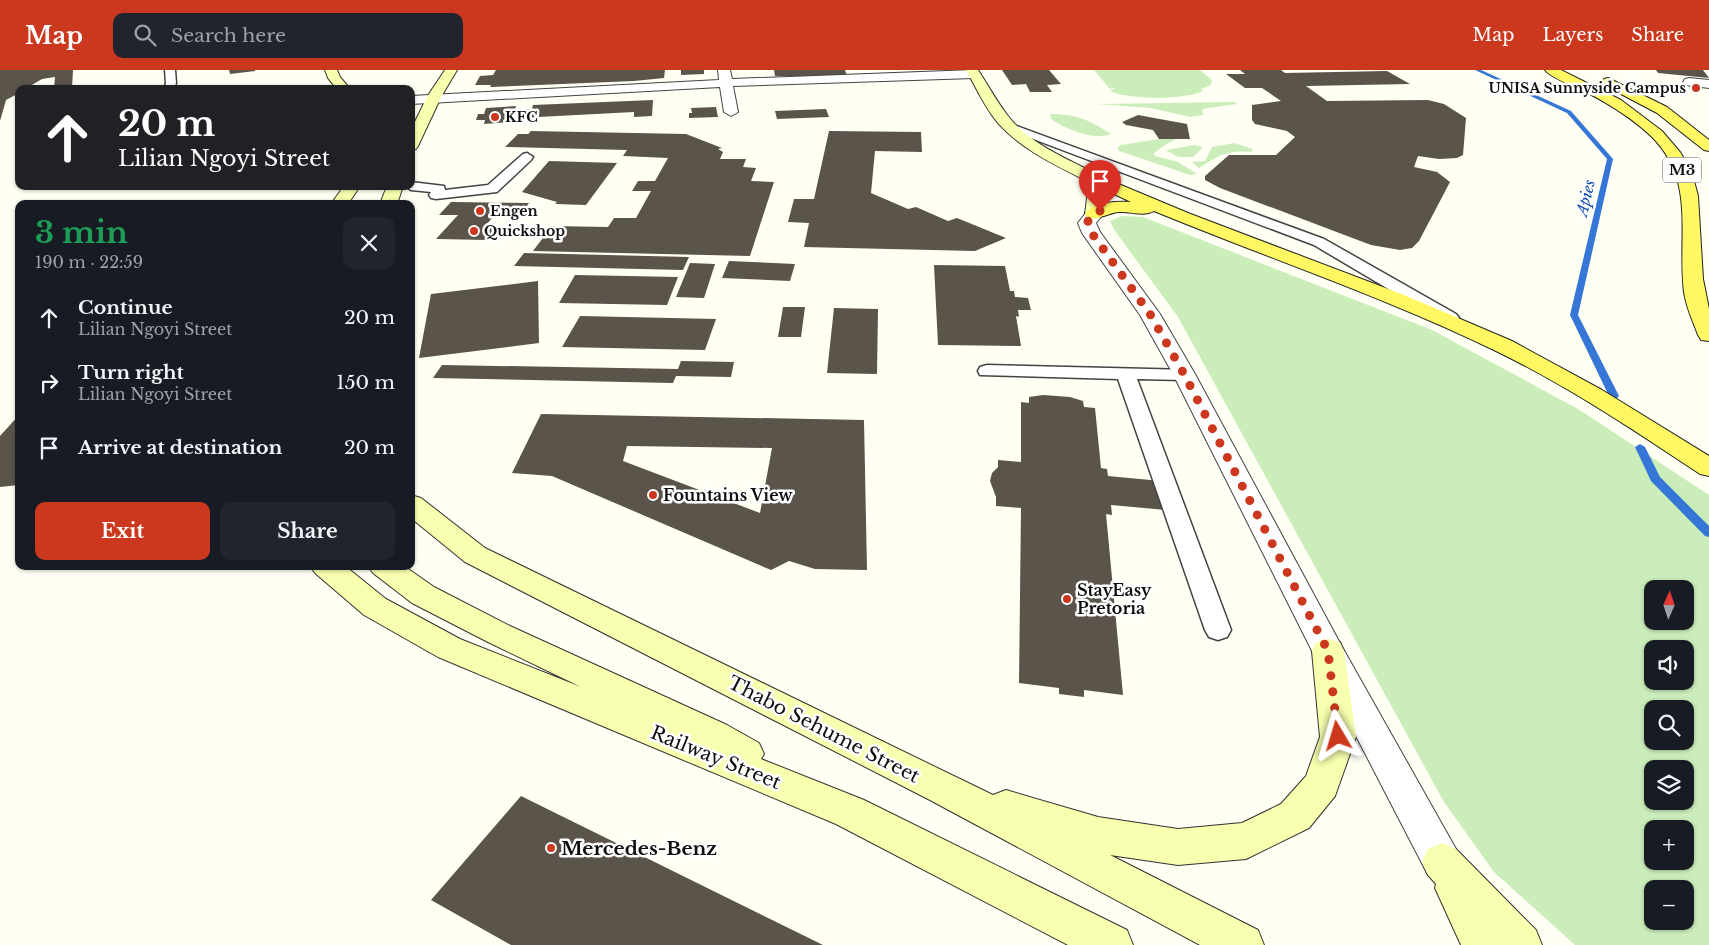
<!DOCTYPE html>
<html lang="en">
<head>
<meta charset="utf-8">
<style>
  body { margin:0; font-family:"Libre Baskerville",serif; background:#20242c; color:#f1f3f6; height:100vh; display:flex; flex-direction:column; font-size:19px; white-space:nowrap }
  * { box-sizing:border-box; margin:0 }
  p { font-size:16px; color:#9ea1a6 }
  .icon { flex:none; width:28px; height:28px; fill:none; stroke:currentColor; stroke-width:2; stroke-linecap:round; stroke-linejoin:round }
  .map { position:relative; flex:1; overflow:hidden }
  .sheet { position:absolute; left:15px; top:130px; width:400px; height:370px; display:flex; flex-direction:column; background:#171b24; border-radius:10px; box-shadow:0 1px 4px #0004 }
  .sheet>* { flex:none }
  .hud { position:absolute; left:15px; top:15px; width:400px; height:105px; border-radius:10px; box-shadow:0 1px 4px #0004; background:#202124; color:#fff; overflow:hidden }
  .needle { width:32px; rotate:3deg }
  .controls { position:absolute; left:1644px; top:510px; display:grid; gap:10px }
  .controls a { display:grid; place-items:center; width:50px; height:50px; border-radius:10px; background:#171b24; box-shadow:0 1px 4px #0004; font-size:25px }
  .pin { position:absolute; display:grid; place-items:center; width:42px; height:42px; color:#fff; margin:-51px -21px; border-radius:50% 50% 50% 0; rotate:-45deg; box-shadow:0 0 5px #0007 }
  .pin .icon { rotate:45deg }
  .me { position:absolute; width:55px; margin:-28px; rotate:353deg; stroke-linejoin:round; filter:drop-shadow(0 0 4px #0008) }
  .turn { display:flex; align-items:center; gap:18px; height:105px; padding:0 20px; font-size:22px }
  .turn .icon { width:65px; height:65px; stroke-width:2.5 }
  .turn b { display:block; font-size:35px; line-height:42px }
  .round { display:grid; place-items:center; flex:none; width:52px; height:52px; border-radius:10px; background:#20242c }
  .overview { display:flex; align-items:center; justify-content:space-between; height:85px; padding:0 20px }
  h1 { font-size:30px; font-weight:800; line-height:38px; color:#1e9e55 }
  .button { display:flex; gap:10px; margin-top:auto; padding:10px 20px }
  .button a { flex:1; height:58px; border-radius:10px; background:#cb381d; color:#fff; font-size:20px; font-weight:800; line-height:58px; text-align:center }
  .button a+a { background:#20242c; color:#f1f3f6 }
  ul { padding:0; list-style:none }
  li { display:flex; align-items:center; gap:15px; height:65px; padding:0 20px }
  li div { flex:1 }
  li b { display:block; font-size:19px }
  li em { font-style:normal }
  header { display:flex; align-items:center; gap:30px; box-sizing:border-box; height:70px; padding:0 25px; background:#cb381d; color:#fff }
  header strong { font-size:24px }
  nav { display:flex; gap:28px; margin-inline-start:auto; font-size:18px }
  .search { width:350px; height:45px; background:#20242c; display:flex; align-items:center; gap:12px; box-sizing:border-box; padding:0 18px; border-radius:10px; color:#9ea1a6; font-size:19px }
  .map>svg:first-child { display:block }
  .green { fill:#caedb9; fill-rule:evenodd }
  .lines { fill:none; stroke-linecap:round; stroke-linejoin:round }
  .stream { fill:#3576d7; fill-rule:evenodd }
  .building { fill:#5a544b; fill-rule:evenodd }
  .lane-casing { stroke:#434343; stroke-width:3 }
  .street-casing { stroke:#434343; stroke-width:2 }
  .secondary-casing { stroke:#323232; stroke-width:2 }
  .primary-casing { stroke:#212121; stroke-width:2 }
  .lane { fill:#fff; fill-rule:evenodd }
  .street { fill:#fff; fill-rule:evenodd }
  .secondary { fill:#f8ffae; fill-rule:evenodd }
  .primary { fill:#fff863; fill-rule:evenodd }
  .route { stroke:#cb381d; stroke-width:9; stroke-dasharray:0 16.2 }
  .poi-dot { fill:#cb381d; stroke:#fff; stroke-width:2 }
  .labels { text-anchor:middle; stroke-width:5; stroke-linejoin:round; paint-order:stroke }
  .far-poi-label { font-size:14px; font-weight:bold; fill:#101010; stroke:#fff; text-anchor:start }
  .shield { fill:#fff; stroke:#585858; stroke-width:1 }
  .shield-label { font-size:15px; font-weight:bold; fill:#101010 }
  .far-water-label { font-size:15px; font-style:italic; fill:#0f48ac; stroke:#fff }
  .poi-label { font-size:16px; font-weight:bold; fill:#101010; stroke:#fff; text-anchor:start }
  .near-street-label { font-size:19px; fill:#101010; stroke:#fff }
  .near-poi-label { font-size:19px; font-weight:bold; fill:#101010; stroke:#fff; text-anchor:start }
</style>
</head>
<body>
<header>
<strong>Map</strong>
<div class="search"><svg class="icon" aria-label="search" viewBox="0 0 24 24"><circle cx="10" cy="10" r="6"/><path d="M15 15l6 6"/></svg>Search here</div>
<nav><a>Map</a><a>Layers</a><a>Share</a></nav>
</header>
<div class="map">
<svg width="1709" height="875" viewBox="0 0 1709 875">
  <rect width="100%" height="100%" fill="#fffff3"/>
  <g class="green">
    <path d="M1094 0H1200L1212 10 1211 15 1201 19 1203 21C1186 30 1127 30 1110 21L1116 18 1110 19Z"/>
    <polygon points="1234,32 1237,34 1202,39 1203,45 1190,47 1151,38 1097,34"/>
    <path d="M1050 44C1077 44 1089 50 1111 64 1095 71 1065 59 1051 49Z"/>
    <polygon points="1159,69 1176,69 1165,75 1154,83 1155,86 1178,92 1197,104 1190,105 1119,81 1117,78 1121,75"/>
    <path d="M1234 73 1253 79 1251 82C1227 80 1218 86 1199 98L1192 92 1205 91 1212 77Z"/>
    <polygon points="1195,75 1203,77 1193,87 1178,87 1166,80"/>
    <path d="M1122 146 1143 147 1432 260 1578 339 1709 425V875H1575L1494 802 1444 732 1178 247 1115 161 1110 151ZM1652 519H1685V551H1652ZM1652 579H1685V611H1652ZM1652 639H1685V671H1652ZM1652 699H1685V731H1652ZM1652 759H1685V791H1652ZM1652 819H1685V851H1652Z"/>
  </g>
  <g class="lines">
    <g class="stream">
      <polygon points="1475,0 1481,0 1571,41 1613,89 1578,245 1619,326 1617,328 1614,329 1609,326 1570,245 1607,89 1567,43"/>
      <polygon points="1640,374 1645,377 1660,407 1709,456 1709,467 1705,466 1651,411 1635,377"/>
    </g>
  </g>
  <g class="building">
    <polygon points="0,0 73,0 72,19 54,19 55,7 42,9 25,19 19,19 19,23 6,30 0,51"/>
    <polygon points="229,0 255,0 255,1 230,4"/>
    <polygon points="496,0 665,0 664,8 634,11 490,17 491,15 475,15 480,6 493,5"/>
    <polygon points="681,0 704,0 704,4 681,5"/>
    <polygon points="774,0 845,0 847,6 775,6"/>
    <polygon points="1002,0 1049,0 1061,14 1047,15 1052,22 1030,22 1026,14 1012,15"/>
    <polygon points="1240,0 1281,0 1285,3 1387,1 1410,14 1306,16 1327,31 1428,30 1444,34 1466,48 1463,85 1457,88 1439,89 1418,86 1414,97 1437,102 1450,112 1419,171 1412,178 1400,180 1371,175 1220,118 1205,110 1205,106 1229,85 1276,85 1295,67 1287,61 1255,54 1252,50 1252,35 1281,31 1262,18 1245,18 1226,4 1245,4"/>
    <polygon points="1656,0 1703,0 1709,8 1658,3"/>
    <polygon points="653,30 652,46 634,47 634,42 519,48 522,40 532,39 533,35"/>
    <polygon points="516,36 511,52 484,54 485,50 476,50 478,44 484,44 486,38"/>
    <polygon points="716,37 718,47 689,48 689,43 692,43 691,38"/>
    <polygon points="826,39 829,47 777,49 775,41"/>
    <polygon points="1138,45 1187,54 1190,69 1159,69 1153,60 1126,55 1122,52"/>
    <polygon points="531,61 686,64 722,78 718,79 723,82 720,89 746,89 743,97 756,98 751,111 774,112 750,186 533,181 552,156 608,157 614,148 636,148 651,121 632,121 638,111 655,111 668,88 623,86 627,80 505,77 518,64 528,64"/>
    <polygon points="829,61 921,62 922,82 875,81 871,123 908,139 916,137 948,151 957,148 1006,168 975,181 804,177 809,153 788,152 794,129 814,129"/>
    <polygon points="549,91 617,93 586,135 555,134 557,132 522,122"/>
    <polygon points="451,132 529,133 518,147 493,147 485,156 508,156 500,167 491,166 488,170 436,169 458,145 439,145"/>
    <polygon points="524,183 689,187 683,200 514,196"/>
    <polygon points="729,191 795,194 790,211 722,208"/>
    <polygon points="690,193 715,194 704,228 676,227"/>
    <polygon points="934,195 1005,196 1010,221 1014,221 1015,227 1028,228 1031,240 1018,240 1019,247 1016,246 1021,276 938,275"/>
    <polygon points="575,205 678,207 667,235 559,233"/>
    <polygon points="538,211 539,273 419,288 431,224"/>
    <polygon points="783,237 805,237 801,267 778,267"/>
    <polygon points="834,238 878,239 877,304 827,303"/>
    <polygon points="580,246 716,249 705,280 562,277"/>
    <polygon points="681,291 734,292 731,307 676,306 673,313 433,308 442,295 678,299"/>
    <polygon points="1043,325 1070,327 1083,331 1084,337 1095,338 1101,398 1107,399 1108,406 1161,411 1166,440 1111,435 1112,445 1106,444 1123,625 1084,620 1084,627 1059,624 1059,618 1019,613 1021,438 996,436 996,427 990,411 992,403 998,397 998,390 1021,392 1021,332 1029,333 1029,327"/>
    <path d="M541 344 864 350 867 500 815 499 789 491 771 500 552 406 512 403ZM627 376 772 378 760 443 623 391Z"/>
    <polygon points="19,345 19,415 0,417 0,366"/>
    <polygon points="521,726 823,875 511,875 431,830"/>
  </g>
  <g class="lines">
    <defs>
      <g id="lane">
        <polygon points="165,0 175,0 176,13 174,19 164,19 166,13"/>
        <polygon points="1011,54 1324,169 1456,244 1459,248 1456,252 1444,252 1314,175 1007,59 1005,57 1007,55"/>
        <polygon points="527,83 533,87 531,90 497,122 436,129 431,128 429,125 431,122 411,120 405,116 411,116 411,112 444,116 445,120 488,115 523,84"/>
        <polygon points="987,295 1191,300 1193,304 1191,308 1184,310 1137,309 1231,560 1227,567 1218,570 1209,567 1205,560 1118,309 980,305 978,301 980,297"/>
      </g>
      <g id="street">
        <polygon points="718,0 730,0 732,9 974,0 980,4 974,8 733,16 738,42 731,46 724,42 720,17 411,34 411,26 719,10"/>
        <polygon points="1689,8 1709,10 1709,18 1685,15 1683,12 1685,9"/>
        <polygon points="1094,139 1100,140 1103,144 1096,153 1100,162 1160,244 1195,304 1341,575 1456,779 1462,792 1456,805 1442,811 1428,805 1312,581 1173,304 1140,245 1082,163 1078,153 1088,140"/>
      </g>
      <g id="secondary">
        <polygon points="325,0 337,0 340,7 350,19 337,19 328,8"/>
        <polygon points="445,0 457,0 441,27 418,76 416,79 411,80 411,60 427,27"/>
        <path d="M966 0H978C988 15 997 32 1008 46 1029 74 1072 91 1103 107L1105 110 1103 144 1100 148 1094 149 1088 148 1085 144 1089 112C1057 96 1022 80 998 53 985 38 976 17 966 0Z"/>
        <polygon points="344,116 360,116 348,134 331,134"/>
        <polygon points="387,116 403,116 397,134 380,134"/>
        <polygon points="411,425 421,428 485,478 993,725 1006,720 1098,747 1178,759 1242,753 1281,734 1306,706 1320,667 1312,581 1316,572 1328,569 1340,572 1344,581 1356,667 1335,726 1309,758 1246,789 1178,795 1110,785 1258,860 1264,875 1200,875 930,730 465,492 411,448"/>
        <polygon points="310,496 345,496 386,529 460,569 581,617 488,572 412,533 373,503 368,496 404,496 434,517 510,556 727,655 759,673 764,684 761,689 864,730 1127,860 1133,875 1068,875 836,754 438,587 364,545 315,503"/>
        <polygon points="1442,773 1456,779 1536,860 1542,875 1461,875 1435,818 1436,814 1428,805 1422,792 1428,779"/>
      </g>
      <g id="primary">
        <path d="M1545 0H1561L1621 30 1662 61 1680 82 1692 103 1698 126 1703 209 1709 239V271L1701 270 1698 265C1693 251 1686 237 1684 222 1677 166 1697 111 1651 66 1633 49 1611 35 1588 23 1577 17 1552 9 1545 0Z"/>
        <polygon points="1608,8 1667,37 1709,70 1709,81 1704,80 1657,43 1604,15 1602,12 1604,9"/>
        <path d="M1097 105 1188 143 1404 225 1512 271 1602 320 1709 386V406L1700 404C1634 360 1568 316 1496 281 1385 227 1268 188 1154 141 1144 147 1130 141 1119 142 1108 143 1099 150 1088 148L1085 144C1093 132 1118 131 1131 132L1091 113 1089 110 1091 107Z"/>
      </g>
    </defs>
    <use href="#lane" class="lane-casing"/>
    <use href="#street" class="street-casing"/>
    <use href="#secondary" class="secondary-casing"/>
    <use href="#primary" class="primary-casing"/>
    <use href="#lane" class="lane"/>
    <use href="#street" class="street"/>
    <use href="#secondary" class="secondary"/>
    <use href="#primary" class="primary"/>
  </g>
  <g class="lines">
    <polyline class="route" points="1100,141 1088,150 1088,155 1091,162 1150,244 1184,304 1328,581 1338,666"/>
  </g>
  <g class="poi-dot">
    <circle cx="1696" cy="18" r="5"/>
    <circle cx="495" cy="47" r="5"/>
    <circle cx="480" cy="141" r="5"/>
    <circle cx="474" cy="161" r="5"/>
    <circle cx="653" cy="425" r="5"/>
    <circle cx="1067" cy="529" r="5"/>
    <circle cx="551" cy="778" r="5"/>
  </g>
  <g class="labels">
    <g class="far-poi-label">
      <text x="1686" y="23" text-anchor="end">UNISA Sunnyside Campus</text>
      <text x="505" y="52">KFC</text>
      <text x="490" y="146">Engen</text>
      <text x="484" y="166">Quickshop</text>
    </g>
    <rect class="shield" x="1663" y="87.5" width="38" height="25" rx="4"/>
    <g class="shield-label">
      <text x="1682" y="105">M3</text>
    </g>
    <g class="far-water-label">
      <text transform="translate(1586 128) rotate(-77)" y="5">Apies</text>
    </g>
    <g class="poi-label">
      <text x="663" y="431">Fountains View</text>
      <text x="1077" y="526">StayEasy<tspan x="1077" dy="18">Pretoria</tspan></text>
    </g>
    <g class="near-street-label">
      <text transform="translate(824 659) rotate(27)" y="7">Thabo Sehume Street</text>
      <text transform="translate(716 687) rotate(22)" y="7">Railway Street</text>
    </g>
    <g class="near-poi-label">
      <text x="561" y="785">Mercedes-Benz</text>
    </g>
  </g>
</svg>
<div class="controls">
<a><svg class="needle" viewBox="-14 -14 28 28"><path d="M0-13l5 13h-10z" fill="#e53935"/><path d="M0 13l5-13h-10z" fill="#9ea1a6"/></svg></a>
<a><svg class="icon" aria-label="sound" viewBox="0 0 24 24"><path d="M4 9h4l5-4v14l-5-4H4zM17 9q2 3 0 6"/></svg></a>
<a><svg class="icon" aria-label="search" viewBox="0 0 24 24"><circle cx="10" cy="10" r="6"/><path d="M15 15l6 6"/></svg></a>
<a><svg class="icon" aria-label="layers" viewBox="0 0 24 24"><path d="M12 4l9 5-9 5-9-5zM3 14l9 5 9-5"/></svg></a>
<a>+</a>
<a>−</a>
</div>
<div class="pin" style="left:1100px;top:141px;background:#d93025"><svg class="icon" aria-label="arrive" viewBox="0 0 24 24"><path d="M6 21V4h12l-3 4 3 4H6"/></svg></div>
<svg class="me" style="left:1338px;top:666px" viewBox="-20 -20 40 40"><path d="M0-17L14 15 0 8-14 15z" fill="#cb381d" stroke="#fff" stroke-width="4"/></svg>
<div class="hud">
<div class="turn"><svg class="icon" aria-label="ahead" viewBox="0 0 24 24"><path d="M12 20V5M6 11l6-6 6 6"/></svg><div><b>20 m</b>Lilian Ngoyi Street</div></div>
</div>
<section class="sheet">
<div class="overview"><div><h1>3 min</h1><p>190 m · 22:59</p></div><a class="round"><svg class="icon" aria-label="close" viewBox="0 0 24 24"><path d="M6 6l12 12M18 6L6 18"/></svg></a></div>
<ul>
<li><svg class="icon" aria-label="ahead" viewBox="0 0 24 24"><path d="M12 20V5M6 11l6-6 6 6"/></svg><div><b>Continue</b><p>Lilian Ngoyi Street</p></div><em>20 m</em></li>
<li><svg class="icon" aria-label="right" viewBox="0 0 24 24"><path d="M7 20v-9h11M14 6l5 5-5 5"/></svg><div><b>Turn right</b><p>Lilian Ngoyi Street</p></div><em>150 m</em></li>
<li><svg class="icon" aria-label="arrive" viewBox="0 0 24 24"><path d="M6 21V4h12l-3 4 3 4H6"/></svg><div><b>Arrive at destination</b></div><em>20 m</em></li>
</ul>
<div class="button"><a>Exit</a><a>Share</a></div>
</section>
</div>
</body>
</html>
